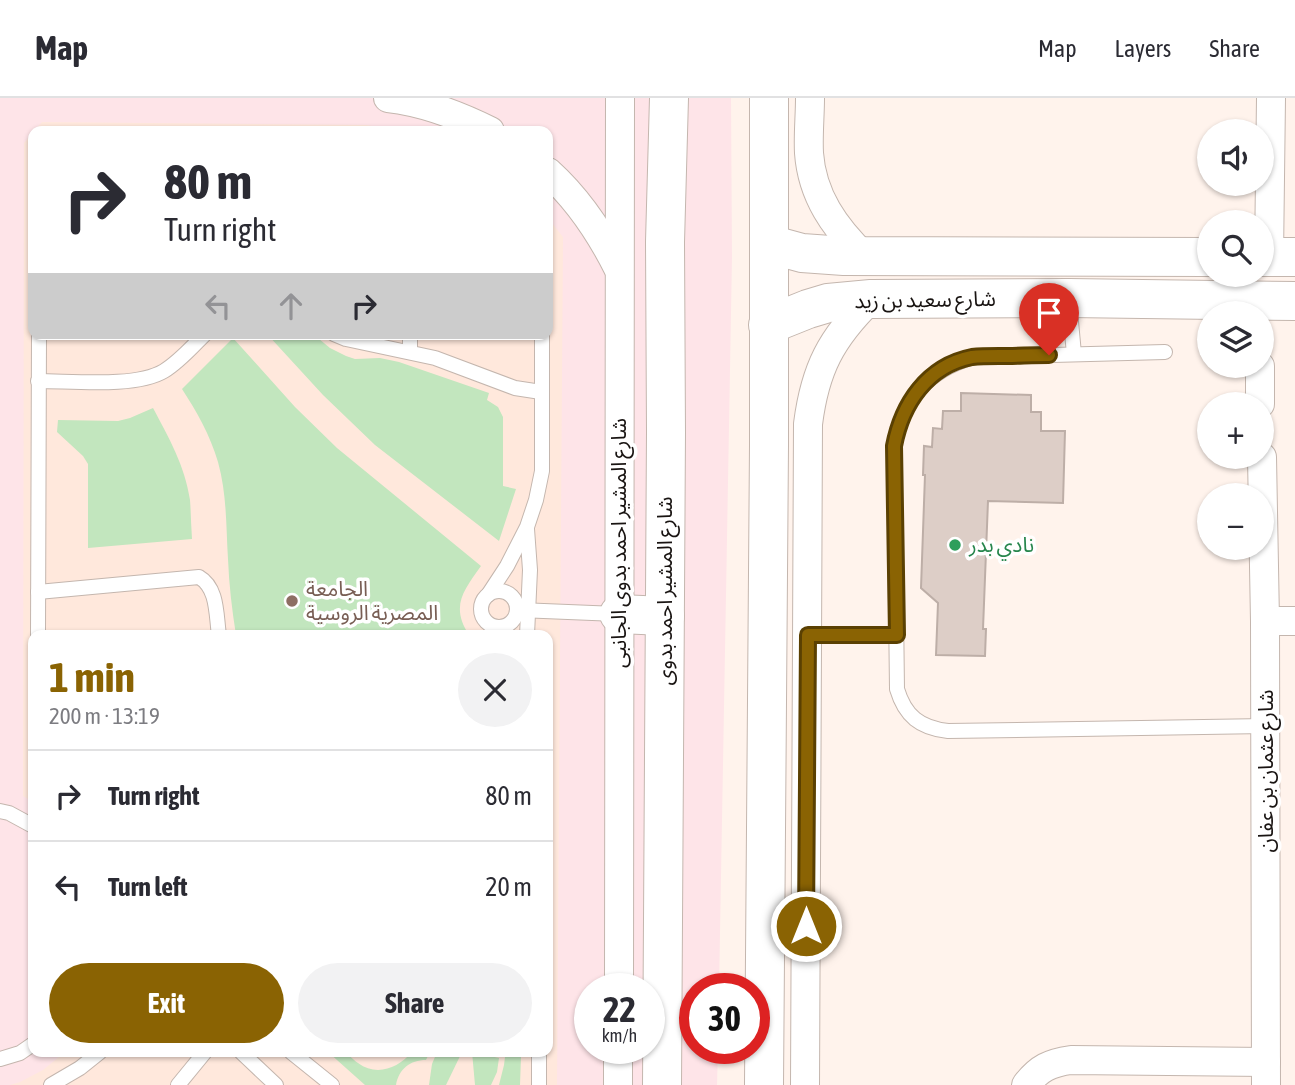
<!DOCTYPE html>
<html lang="en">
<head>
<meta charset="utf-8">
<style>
  body { margin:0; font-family:"Asap Condensed","Noto Sans Arabic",sans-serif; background:#f2f2f3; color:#2b2b33; height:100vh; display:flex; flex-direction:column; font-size:26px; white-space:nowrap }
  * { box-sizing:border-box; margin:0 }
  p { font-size:23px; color:#7c7c81 }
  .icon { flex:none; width:38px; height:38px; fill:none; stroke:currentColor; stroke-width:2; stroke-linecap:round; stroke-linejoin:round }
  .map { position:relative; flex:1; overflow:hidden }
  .drawer { position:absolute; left:28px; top:532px; width:525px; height:427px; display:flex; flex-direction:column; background:#fff; border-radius:14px; box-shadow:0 2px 5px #0004 }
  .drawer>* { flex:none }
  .guide { position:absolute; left:28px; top:28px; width:525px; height:214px; border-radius:14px; box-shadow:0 2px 5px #0004; background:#fff; color:#2b2b33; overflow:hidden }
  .tools { position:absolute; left:1197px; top:21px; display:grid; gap:14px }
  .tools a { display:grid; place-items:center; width:77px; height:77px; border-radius:50%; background:#fff; box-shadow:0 2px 5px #0004; font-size:35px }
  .speed { position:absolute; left:574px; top:875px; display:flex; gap:14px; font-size:35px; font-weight:700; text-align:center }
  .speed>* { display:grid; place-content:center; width:91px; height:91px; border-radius:50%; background:#fff; box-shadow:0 2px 5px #0004; line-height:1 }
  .speed small { font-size:18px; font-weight:400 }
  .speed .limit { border:10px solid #d22; background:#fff; color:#111 }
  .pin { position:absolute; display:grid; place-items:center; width:60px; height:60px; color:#fff; margin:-72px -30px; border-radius:50% 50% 50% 0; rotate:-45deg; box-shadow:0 0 7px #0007 }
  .pin .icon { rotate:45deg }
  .me { position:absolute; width:77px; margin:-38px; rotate:0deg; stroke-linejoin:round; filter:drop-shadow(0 0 5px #0008) }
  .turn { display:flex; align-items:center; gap:24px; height:147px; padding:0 21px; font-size:32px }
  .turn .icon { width:91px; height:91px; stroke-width:2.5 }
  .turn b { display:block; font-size:49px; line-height:60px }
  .lanes { display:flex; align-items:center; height:66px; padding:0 21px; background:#0003; justify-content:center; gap:35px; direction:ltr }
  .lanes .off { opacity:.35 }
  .round { display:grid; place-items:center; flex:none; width:74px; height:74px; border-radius:37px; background:#f2f2f3 }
  .overview { display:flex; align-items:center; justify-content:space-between; height:119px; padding:0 21px }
  h1 { font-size:42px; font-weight:700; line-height:52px; color:#8a6303 }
  .button { display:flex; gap:14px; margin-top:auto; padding:14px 21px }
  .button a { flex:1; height:80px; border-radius:42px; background:#8a6303; color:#fff; font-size:28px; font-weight:700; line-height:80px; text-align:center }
  .button a+a { background:#f2f2f3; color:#2b2b33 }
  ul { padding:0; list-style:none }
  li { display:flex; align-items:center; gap:21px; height:91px; padding:0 21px; border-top:2px solid #e1e1e2 }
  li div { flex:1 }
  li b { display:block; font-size:26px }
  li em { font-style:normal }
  header { display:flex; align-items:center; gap:42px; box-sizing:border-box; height:98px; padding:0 35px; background:#fff; border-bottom:2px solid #e1e1e2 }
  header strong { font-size:33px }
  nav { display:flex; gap:38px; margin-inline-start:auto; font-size:24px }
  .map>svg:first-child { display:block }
  .commercial { fill:#fee4e8; fill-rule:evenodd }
  .built { fill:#ffe8dc }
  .green { fill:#c2e6be }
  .building { fill:#ddcec7; stroke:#bdaea7; stroke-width:2 }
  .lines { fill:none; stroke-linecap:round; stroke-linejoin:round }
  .lane-casing { stroke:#c4b6ae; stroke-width:16 }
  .street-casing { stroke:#c4b6ae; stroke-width:30 }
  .secondary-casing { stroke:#c4b6ae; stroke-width:40 }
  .lane { stroke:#fff; stroke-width:14 }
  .street { stroke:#fff; stroke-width:28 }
  .secondary { stroke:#fff; stroke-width:38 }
  .route-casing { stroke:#5a4002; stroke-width:18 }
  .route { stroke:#8a6303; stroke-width:12 }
  .leisure-dot { fill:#2e9e5b; stroke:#fff; stroke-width:2.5 }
  .education-dot { fill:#8d6e63; stroke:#fff; stroke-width:2.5 }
  .labels { text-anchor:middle; stroke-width:7; stroke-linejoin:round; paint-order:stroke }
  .street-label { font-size:21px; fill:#191412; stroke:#fff }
  .leisure-label { font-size:21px; fill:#27864d; stroke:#fff; text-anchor:start }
  .education-label { font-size:21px; fill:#785e54; stroke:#fff; text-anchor:start }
</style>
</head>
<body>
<header>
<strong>Map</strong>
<nav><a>Map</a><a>Layers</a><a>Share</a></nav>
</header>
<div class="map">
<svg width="1295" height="987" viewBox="0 0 1295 987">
  <rect width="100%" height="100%" fill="#fff3ec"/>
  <path class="commercial" d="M0 0H731L732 159 719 891H695V950H718L717 987H0ZM33 33H548V236H33ZM33 537H548V954H33ZM590 891H649V950H590Z"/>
  <g class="built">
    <polygon points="42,24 366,27 405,33 34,33"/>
    <polygon points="33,34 33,236 548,236 548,120 563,139 557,987 10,987 20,984 43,972 65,954 548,954 548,537 33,537 33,704 23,698 24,45"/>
  </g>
  <g class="green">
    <polygon points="267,236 313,236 330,250 346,258 355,261 380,260 399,264 489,295 487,302 498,309 503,319 503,388 516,391 499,443 375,347 323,297"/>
    <path d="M233 240 295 309 337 350 481 468C464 492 450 508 469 537H236C232 512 229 487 228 461 226 429 227 396 218 364 210 337 197 314 182 291Z"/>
    <path d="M153 310C169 340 185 368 190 402 191 415 191 428 192 441L88 450V366L83 358 57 334 58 322 118 323 130 320Z"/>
    <path d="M328 954C332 954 340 953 344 954 349 956 353 962 358 965 377 979 398 970 412 954H430L426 962C410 962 399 971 396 987H365Z"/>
    <polygon points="437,954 462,954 446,987 429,987 432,966"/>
    <polygon points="472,954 499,960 497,974 491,987 475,987"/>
    <polygon points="521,958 520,987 499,987 504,967 505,959"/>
  </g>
  <polygon class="building" points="961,295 1031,297 1031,314 1041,314 1041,333 1065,333 1063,405 988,403 983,531 986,531 985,558 936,557 938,505 921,490 925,377 923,377 924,348 932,349 933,330 942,331 943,313 961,313"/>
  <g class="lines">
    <defs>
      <g id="lane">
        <polyline points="1069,202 1074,256"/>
        <polyline points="334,236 346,241 435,260 515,290 541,294"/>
        <polyline points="410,254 410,236"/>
        <path d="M1165 254 973 259C927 273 903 301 894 348L897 591C905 618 920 630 948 633L1266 628"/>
        <path d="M38 283C72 283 136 290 164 273 179 264 192 249 205 236"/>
        <circle cx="499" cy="511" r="18"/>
        <path d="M38 494 199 479C218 490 216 517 219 537"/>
        <polyline points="488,497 507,468 527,429 536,402 542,373 542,236"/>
        <polyline points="519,512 617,516"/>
        <polyline points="38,537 39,236"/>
        <polyline points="527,537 530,472 527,431"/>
        <polyline points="808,537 897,537"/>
        <polyline points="0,713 9,715 33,728"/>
        <polyline points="241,954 276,987"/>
        <polyline points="291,954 332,987"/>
        <polyline points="539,954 539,987"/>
        <polyline points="0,961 20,955 33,946"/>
        <polyline points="51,987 80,970 100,954"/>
        <polyline points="178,987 205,954"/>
      </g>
      <g id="street">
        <path d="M388 0C424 4 458 17 490 33"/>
        <path d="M810 0C810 18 808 37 809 55 812 98 835 130 865 159"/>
        <path d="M548 74C578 101 600 134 618 170"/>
        <polyline points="1269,159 1271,0"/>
        <polyline points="1260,268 1260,306"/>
        <polyline points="1262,359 1265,523 1266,987"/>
        <polyline points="1265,523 1295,523"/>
        <polyline points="619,891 620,0"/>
        <polyline points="618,987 618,950"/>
        <path d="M805 987 808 326C815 271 831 240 871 201"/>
        <path d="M1026 987C1039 970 1050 965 1071 962L1266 964"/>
      </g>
      <g id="secondary">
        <polyline points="769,146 802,155 844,158 1209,159"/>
        <polyline points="1262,159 1295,159"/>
        <polyline points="768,227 808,211 828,205 871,201 1069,200 1295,203"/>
        <polyline points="619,516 665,518"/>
        <polyline points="662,987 666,334 665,144 669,0"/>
        <polyline points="764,987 769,347 769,0"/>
      </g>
    </defs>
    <use href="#lane" class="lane-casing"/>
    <use href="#street" class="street-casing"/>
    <use href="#secondary" class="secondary-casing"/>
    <use href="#lane" class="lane"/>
    <use href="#street" class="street"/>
    <use href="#secondary" class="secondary"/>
  </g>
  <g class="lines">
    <defs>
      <path id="route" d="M806 828 808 537H897L894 348C902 306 927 268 972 259 981 258 990 258 999 258 1016 258 1032 257 1049 257"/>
    </defs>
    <use href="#route" class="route-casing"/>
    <use href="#route" class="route"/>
  </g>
  <circle class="leisure-dot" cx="955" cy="447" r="7"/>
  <circle class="education-dot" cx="292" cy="503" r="7"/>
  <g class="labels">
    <g class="street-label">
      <text transform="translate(925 202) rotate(-1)" y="7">شارع سعيد بن زيد</text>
      <text transform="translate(619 445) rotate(-90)" y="7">شارع المشير احمد بدوى الجانبى</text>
      <text transform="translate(665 493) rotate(-90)" y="7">شارع المشير احمد بدوى</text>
      <text transform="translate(1266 673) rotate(-90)" y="7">شارع عثمان بن عفان</text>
    </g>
    <g class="leisure-label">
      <text x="969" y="454">نادي بدر</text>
    </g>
    <g class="education-label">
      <text x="306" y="498">الجامعة<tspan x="306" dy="24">المصرية الروسية</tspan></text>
    </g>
  </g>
</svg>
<div class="tools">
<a><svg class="icon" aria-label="sound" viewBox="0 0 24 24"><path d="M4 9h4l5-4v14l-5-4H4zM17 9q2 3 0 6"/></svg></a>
<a><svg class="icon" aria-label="search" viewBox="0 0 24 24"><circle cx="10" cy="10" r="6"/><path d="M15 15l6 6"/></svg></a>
<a><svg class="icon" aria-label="layers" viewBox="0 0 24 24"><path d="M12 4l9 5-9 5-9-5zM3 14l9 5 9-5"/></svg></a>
<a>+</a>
<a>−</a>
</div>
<div class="speed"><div>22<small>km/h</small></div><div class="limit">30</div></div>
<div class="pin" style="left:1049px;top:257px;background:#d93025"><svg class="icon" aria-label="arrive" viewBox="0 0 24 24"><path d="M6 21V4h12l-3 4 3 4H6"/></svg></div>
<svg class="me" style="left:806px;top:828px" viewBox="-20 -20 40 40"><circle r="17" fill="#8a6303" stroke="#fff" stroke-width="3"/><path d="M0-11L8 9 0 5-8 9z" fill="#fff"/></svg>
<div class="guide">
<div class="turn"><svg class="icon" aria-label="right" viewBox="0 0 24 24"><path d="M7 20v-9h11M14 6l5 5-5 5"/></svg><div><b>80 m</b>Turn right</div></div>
<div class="lanes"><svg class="icon off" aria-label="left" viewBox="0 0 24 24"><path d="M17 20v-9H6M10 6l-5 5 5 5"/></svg><svg class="icon off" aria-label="ahead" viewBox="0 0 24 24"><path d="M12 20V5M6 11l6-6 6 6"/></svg><svg class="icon" aria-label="right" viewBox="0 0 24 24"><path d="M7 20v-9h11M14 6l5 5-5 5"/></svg></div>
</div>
<section class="drawer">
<div class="overview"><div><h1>1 min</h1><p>200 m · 13:19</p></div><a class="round"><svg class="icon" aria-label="close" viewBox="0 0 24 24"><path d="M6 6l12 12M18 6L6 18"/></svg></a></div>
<ul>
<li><svg class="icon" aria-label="right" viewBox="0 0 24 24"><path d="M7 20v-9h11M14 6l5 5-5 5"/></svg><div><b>Turn right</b></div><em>80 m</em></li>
<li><svg class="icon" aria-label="left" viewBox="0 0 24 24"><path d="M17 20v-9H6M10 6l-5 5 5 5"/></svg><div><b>Turn left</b></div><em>20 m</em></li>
</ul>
<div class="button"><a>Exit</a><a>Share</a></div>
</section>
</div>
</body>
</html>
